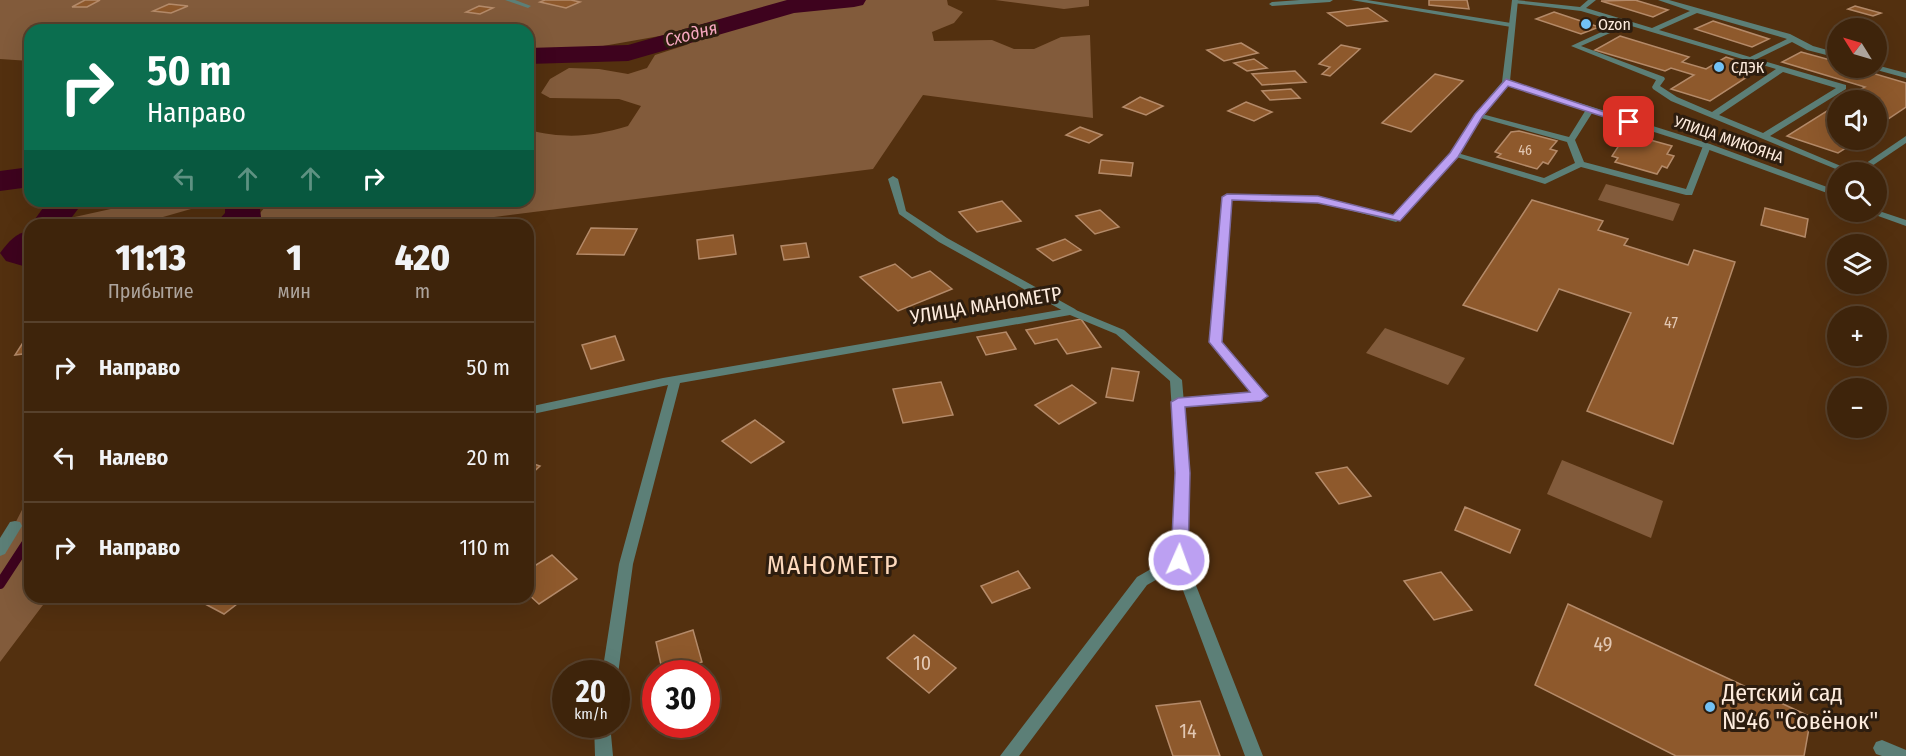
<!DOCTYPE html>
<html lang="ru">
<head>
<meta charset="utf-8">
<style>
  body { margin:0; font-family:"Fira Sans Condensed",sans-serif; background:#493019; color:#f1f3f6; height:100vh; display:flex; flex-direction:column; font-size:22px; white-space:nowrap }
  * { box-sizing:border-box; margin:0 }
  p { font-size:20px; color:#ada49d }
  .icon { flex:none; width:33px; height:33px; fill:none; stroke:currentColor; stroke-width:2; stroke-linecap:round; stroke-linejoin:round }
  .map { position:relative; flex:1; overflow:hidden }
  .side { position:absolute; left:24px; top:219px; width:510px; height:384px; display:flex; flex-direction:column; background:#3e240b; border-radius:18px; box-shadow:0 6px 24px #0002,0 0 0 2px #57412c }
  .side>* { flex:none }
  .top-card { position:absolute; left:24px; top:24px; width:510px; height:183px; border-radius:18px; box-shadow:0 6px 24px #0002,0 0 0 2px #57412c; background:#0b6e4f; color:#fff; overflow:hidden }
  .needle { width:39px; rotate:307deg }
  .controls { position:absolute; left:1827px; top:18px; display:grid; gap:12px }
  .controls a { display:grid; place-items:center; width:60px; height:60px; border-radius:50%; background:#3e240b; box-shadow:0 6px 24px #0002,0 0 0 2px #57412c; font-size:30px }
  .speed { position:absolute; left:552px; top:660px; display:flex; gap:12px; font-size:30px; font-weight:700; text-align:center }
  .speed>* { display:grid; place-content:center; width:78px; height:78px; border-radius:50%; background:#3e240b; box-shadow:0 6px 24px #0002,0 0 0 2px #57412c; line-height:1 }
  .speed small { font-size:15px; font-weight:400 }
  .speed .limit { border:9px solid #d22; background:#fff; color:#111 }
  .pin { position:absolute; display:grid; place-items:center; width:51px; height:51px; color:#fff; margin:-26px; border-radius:12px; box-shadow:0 3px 9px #0006 }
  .me { position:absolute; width:66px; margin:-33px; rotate:2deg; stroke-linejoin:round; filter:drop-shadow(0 0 4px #0008) }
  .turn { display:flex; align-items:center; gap:21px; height:126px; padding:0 24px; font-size:27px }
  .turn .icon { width:78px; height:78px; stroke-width:2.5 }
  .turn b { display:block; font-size:42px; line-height:51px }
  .lanes { display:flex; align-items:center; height:57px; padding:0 24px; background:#0003; justify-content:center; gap:30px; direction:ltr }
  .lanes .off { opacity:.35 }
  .eta { display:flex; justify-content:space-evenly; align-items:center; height:102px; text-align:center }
  .eta b { font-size:36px; font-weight:800; line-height:42px }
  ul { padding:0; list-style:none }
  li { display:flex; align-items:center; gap:18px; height:90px; padding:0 24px; border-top:2px solid #57412c }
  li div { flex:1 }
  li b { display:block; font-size:22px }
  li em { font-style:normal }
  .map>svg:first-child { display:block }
  .green { fill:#825b3b }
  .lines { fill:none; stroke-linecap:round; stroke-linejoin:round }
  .stream { stroke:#3e031e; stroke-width:10 }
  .river { fill:#3e031e; fill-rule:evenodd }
  .building { fill:#8e592c; stroke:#b48a69; stroke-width:1.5 }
  .service { fill:#5c7f77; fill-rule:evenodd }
  .minor { fill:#5c7f77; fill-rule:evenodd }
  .route { fill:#bca0f2; stroke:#7a689d; stroke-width:1.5 }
  .poi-dot { fill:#72c1f5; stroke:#2d1d0f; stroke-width:2 }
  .labels { text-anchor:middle; stroke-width:6; stroke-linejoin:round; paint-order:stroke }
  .far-number-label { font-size:14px; fill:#e2c7b2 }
  .far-poi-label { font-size:16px; fill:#feecde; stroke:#2d1d0f; text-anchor:start }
  .far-street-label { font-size:16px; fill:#feecde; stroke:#2d1d0f }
  .number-label { font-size:16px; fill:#e2c7b2 }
  .far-water-label { font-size:18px; font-style:italic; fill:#f5a6be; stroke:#2d1d0f }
  .street-label { font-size:20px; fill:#feecde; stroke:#2d1d0f }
  .near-number-label { font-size:20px; fill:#e2c7b2 }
  .near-poi-label { font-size:24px; fill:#feecde; stroke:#2d1d0f; text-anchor:start }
  .near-neighbourhood-label { font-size:26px; letter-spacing:1.5px; fill:#fdd9bd; stroke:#2d1d0f }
</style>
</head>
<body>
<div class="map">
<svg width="1906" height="756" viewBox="0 0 1906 756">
  <rect width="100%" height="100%" fill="#53300f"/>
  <g class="green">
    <path d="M0 0H947L948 5 963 12 954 23 932 32 934 41 992 40 1014 49H1034L1061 37 1090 35 1093 118 923 95 873 169 455 222 451 225H250L270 201H528V130C566 139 591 137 628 126L641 106 619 99 550 98 541 93 550 79 569 68 599 69 628 74 647 68 655 55 686 45 671 34 603 46 528 50V30H30V61L0 59Z"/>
    <polygon points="995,0 1089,0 1089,6 1064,9"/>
    <polygon points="1606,184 1680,204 1673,221 1598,200"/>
    <polygon points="147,201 219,201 135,225 64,225 70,218"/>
    <polygon points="1385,328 1465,358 1448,385 1366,353"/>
    <polygon points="1562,460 1663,501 1651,538 1547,494"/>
    <polygon points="30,480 30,597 49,597 0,662 0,553 27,500"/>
  </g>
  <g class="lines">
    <polyline class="stream" points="0,584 30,538"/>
    <g class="river">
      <polygon points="787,0 866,0 863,5 854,7 794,13 628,61 528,64 528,48 628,45"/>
      <polygon points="30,167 30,187 0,191 0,171"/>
      <polygon points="48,201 84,201 66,225 30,226"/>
      <polygon points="225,201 259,201 261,217 255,225 214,225 225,213"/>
      <path d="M30 230V268L6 261 0 253C9 241 15 234 30 230Z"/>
    </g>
  </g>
  <g class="building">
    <polygon points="85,0 100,0 87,7 72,7"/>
    <polygon points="545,0 571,0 580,2 566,8 540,2"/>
    <polygon points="1429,0 1467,0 1469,9 1429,5"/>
    <polygon points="1635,0 1668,10 1653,17 1601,1"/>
    <polygon points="169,4 188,6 171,13 153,11"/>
    <polygon points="479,6 493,8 480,14 466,12"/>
    <polygon points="1855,6 1881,13 1873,16 1848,9"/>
    <polygon points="1368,8 1387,21 1347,26 1328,13"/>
    <polygon points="1554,12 1599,27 1581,34 1536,19"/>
    <polygon points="1713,21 1769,39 1752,47 1695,29"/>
    <polygon points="1857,23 1876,28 1848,27"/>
    <polygon points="1620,36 1689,57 1682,62 1706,69 1726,57 1761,68 1710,101 1671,89 1694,75 1671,68 1665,71 1595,50"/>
    <polygon points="1241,43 1258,53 1224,61 1207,50"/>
    <polygon points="1341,45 1360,49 1330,76 1322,74 1330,67 1319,64"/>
    <polygon points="1801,52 1838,62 1838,68 1855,68 1906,83 1906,107 1876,127 1876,100 1843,100 1865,87 1782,62"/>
    <polygon points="1254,59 1267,68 1247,71 1234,63"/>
    <polygon points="1295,71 1306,82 1262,85 1252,74"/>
    <polygon points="1435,74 1463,81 1411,132 1382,123"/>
    <polygon points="1291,89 1300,98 1270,100 1262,91"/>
    <polygon points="1140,97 1163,106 1146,115 1123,107"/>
    <polygon points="1246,102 1272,112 1254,121 1228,111"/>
    <polygon points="1838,104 1838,140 1859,140 1838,153 1787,136"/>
    <polygon points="1080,127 1102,135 1089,143 1066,135"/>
    <polygon points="1519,131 1557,141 1550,149 1557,151 1548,164 1543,162 1537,169 1497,157 1501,154 1495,152 1511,132"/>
    <polygon points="1632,135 1672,146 1667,154 1674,156 1667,168 1662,166 1657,174 1615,162 1618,158 1612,156 1625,136 1630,137"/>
    <polygon points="1101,160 1133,163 1131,176 1099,173"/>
    <polygon points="1532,200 1603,221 1598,230 1628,239 1624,245 1688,265 1694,250 1735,262 1673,444 1587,411 1631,313 1559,289 1537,331 1463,305"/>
    <polygon points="1002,201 1021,221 977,232 959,212"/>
    <polygon points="1765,208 1808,219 1805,237 1761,225"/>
    <polygon points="1100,210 1119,227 1095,234 1076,216"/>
    <polygon points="591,228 637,229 624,255 577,254"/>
    <polygon points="733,235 736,254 699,259 697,240"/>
    <polygon points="1065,239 1081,250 1053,261 1037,249"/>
    <polygon points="806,243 809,257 784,260 781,246"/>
    <polygon points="895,264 912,278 930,271 952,289 898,311 860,277"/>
    <polygon points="1081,319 1101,347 1067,354 1057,339 1035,344 1026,330"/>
    <polygon points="1006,332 1016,349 986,355 977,337"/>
    <polygon points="615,336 624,360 591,369 582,345"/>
    <polygon points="30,340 30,353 15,355 24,341"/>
    <polygon points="1112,368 1139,372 1133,401 1106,397"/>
    <polygon points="941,382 953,415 903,423 893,389"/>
    <polygon points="1072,385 1096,403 1059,424 1035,405"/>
    <polygon points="755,420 784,442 751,463 722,441"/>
    <polygon points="528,462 540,466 528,477"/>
    <polygon points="1347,467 1371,496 1339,504 1316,473"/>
    <polygon points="1465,507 1520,530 1510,553 1455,530"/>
    <polygon points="552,555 577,579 539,604 528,594 528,570"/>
    <polygon points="1018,571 1030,588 992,603 981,586"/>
    <polygon points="1441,572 1472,610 1434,620 1404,581"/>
    <polygon points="192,597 246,597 224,614"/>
    <polygon points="1568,604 1811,717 1804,756 1676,756 1535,685"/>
    <polygon points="693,630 702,662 663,674 656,642"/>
    <polygon points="914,635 956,668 929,693 887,658"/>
    <polygon points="1200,701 1220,756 1173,756 1156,706"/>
  </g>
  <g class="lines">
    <g class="service">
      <polygon points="505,0 515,0 531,6 528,8"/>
      <polygon points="1300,0 1333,0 1330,2 1272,6 1269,4 1272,2"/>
      <polygon points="1351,0 1367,0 1511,23 1515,25 1511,27"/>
      <path d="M1516 0 1580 7 1588 0H1596L1586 8 1652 28 1690 11 1658 0H1669L1790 34 1813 46 1838 53V58L1807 50 1792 42 1757 59 1846 85V89L1770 136 1855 172H1843L1671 101 1653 89 1652 87 1656 80 1571 46 1621 23 1581 11 1513 3V1ZM1697 13 1784 38 1787 39 1750 57 1659 30ZM1628 25 1776 69 1712 112 1677 97 1660 86 1665 79 1664 77 1581 46ZM1783 72 1836 88 1763 133 1719 115Z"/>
      <polygon points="1876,65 1906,73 1906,78 1873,69 1876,68"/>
      <polygon points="1587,108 1594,110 1575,140 1584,162 1686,189 1703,146 1704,144 1710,144 1711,146 1692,195 1686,195 1581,167 1545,184 1450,155 1454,152 1544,178 1575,163 1567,142 1474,116 1478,113 1569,137"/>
      <polygon points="893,176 898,179 906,211 947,238 1075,309 1077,311 1075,313 1067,313 939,242 899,214 888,179"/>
      <polygon points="1227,194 1318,196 1399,217 1401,219 1396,222 1318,202 1232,200 1221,341 1267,396 1261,400 1178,406 1174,405 1172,402 1174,399 1251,393 1209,342 1222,197"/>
      <polygon points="15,521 20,522 22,526 5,554 0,556 0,538 10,522"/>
      <polygon points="1882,740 1906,750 1906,756 1882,756 1876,754 1873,748 1876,742"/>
    </g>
    <g class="minor">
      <polygon points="1512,0 1518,0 1510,81 1710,144 1838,191 1838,197 1704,148 1508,85 1482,117 1457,157 1399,221 1393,221 1393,217 1450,154 1475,114 1502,82"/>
      <polygon points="1906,136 1906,143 1863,172 1853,172"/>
      <polygon points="1876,210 1906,220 1906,226 1867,212"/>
      <polygon points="1071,308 1124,330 1182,380 1190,473 1186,560 1263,756 1245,756 1175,569 1147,585 1019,756 1000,756 1137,577 1172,557 1176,473 1170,381 1116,334 1070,315 680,383 633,564 618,674 616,677 616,674 602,674 619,564 668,385 528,415 528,407 663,378"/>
      <polygon points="594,724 610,724 613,756 595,756"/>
    </g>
  </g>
  <polygon class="route" points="1506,79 1634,122 1626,124 1508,86 1482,117 1458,157 1400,221 1318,203 1232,200 1222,342 1268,396 1261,401 1185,407 1190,473 1188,560 1185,565 1174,565 1171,560 1175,473 1171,402 1178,398 1250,392 1209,342 1222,197 1227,194 1318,196 1393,215 1450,153 1475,114"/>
  <g class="poi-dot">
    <circle cx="1586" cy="24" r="6"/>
    <circle cx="1719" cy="67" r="6"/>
    <circle cx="1710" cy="707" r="6"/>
  </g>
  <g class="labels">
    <g class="far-number-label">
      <text x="1525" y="155">46</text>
    </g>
    <g class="far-poi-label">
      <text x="1598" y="30">Ozon</text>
      <text x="1731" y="73">СДЭК</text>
    </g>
    <g class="far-street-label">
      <text transform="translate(1729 139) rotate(19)" y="6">УЛИЦА МИКОЯНА</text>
    </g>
    <g class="number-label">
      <text x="1671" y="328">47</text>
    </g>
    <g class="far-water-label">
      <text transform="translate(691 34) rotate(-15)" y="6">Сходня</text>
    </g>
    <g class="street-label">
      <text transform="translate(986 305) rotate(-9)" y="7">УЛИЦА МАНОМЕТР</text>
    </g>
    <g class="near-number-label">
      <text x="1603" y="651">49</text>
      <text x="922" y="670">10</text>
      <text x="1188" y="738">14</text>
    </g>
    <g class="near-poi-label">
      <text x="1722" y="701">Детский сад<tspan x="1722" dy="28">№46 "Совёнок"</tspan></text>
    </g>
    <g class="near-neighbourhood-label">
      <text x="833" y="574">МАНОМЕТР</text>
    </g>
  </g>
</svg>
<div class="controls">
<a><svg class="needle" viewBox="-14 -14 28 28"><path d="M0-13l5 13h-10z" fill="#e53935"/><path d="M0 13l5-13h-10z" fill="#ada49d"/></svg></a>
<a><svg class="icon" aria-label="sound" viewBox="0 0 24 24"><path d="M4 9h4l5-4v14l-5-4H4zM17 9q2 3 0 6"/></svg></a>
<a><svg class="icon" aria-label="search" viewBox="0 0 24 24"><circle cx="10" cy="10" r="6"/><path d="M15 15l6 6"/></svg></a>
<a><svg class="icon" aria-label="layers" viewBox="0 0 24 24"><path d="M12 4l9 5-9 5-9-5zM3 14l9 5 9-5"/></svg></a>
<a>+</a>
<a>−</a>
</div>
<div class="speed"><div>20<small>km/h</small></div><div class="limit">30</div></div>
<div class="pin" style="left:1629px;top:122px;background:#d93025"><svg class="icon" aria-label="arrive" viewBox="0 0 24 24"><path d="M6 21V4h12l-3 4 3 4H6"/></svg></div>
<svg class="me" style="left:1179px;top:560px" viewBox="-20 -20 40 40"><circle r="17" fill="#bca0f2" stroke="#fff" stroke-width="3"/><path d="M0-11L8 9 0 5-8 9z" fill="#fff"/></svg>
<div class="top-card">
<div class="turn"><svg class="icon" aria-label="right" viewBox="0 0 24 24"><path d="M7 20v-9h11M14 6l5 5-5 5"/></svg><div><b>50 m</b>Направо</div></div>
<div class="lanes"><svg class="icon off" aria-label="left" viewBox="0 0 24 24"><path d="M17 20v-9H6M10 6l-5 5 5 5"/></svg><svg class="icon off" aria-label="ahead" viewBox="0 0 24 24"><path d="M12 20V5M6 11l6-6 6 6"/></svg><svg class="icon off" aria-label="ahead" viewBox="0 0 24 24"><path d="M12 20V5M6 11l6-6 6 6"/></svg><svg class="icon" aria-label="right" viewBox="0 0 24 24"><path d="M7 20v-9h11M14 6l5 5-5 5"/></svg></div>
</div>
<section class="side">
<div class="eta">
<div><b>11:13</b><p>Прибытие</p></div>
<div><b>1</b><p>мин</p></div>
<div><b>420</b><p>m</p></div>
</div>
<ul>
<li><svg class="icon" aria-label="right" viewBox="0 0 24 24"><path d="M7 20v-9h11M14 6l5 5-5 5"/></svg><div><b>Направо</b></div><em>50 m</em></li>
<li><svg class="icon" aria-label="left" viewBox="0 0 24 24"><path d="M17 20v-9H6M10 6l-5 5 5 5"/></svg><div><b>Налево</b></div><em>20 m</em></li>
<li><svg class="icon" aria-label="right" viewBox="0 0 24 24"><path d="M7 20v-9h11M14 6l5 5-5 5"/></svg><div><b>Направо</b></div><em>110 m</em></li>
</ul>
</section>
</div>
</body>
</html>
